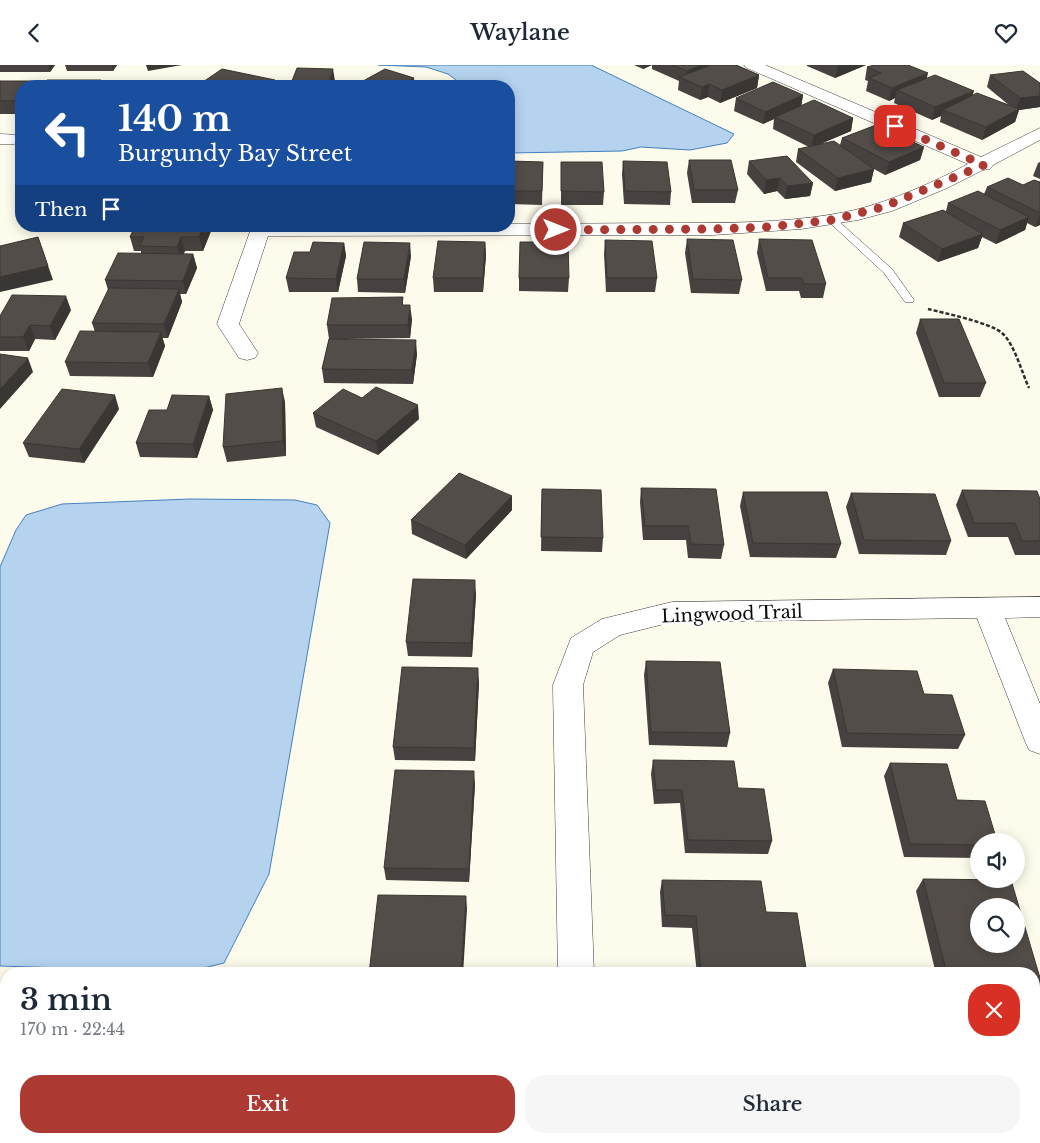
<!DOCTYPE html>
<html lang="en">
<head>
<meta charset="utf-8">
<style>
  body { margin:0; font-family:"Libre Baskerville",serif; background:#f6f6f7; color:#1f2937; height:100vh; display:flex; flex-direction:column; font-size:19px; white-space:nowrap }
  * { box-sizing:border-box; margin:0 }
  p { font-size:16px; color:#747a83 }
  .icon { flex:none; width:28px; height:28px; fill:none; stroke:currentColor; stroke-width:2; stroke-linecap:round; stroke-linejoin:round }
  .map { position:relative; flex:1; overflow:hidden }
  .details { position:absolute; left:0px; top:902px; width:1040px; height:176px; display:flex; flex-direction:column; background:#fff; border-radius:20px 20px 0 0; box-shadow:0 2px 12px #0003 }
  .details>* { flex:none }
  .hud { position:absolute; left:15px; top:15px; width:500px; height:152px; border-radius:20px; box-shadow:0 2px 12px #0003; background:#1a4fa0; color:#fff; overflow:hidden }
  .fabs { position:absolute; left:970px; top:768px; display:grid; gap:10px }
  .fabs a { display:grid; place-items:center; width:55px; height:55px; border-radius:50%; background:#fff; box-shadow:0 2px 12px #0003; font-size:25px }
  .pin { position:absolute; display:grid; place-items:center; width:42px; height:42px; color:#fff; margin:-21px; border-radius:10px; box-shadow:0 2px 8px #0006 }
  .me { position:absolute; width:55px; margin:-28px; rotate:90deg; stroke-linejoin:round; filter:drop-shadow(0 0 4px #0008) }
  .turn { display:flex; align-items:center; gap:18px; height:105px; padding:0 20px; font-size:22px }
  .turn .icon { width:65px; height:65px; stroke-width:2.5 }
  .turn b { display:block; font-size:35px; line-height:42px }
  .then { display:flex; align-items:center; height:48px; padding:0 20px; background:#0003; gap:10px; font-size:19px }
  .round { display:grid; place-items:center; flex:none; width:52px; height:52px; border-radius:20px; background:#f6f6f7 }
  .overview { display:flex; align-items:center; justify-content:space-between; height:85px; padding:0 20px }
  h1 { font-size:30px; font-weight:600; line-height:38px }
  .button { display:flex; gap:10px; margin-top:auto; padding:10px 20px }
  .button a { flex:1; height:58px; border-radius:20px; background:#ac3932; color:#fff; font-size:20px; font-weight:600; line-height:58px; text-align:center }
  .button a+a { background:#f6f6f7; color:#1f2937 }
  header { display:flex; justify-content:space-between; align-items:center; height:65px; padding:0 20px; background:#fff; font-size:22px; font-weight:600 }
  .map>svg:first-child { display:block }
  .water { fill:#b5d3ef; stroke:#4481be }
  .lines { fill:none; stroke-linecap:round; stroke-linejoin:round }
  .lane-casing { stroke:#3e3e3e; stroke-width:1 }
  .street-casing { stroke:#3e3e3e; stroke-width:1 }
  .path { stroke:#2d2d2d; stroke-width:2.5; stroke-dasharray:4 2; stroke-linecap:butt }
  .lane { fill:#fff; fill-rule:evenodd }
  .street { fill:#fff; fill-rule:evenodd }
  .wall { fill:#47423f }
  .shaded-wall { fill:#393633 }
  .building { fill:#524d49; stroke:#393633; fill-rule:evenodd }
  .route { stroke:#ac3932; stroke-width:9; stroke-dasharray:0 16.2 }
  .labels { text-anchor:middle; stroke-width:5; stroke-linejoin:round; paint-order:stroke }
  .street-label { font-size:18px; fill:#0b0b0b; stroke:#fff }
</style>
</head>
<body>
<header><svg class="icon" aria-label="back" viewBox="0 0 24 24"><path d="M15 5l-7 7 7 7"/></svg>Waylane<svg class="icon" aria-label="heart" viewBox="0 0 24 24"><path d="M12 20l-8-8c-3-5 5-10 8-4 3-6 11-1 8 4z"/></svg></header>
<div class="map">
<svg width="1040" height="1078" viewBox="0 0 1040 1078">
  <rect width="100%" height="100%" fill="#fdfbeb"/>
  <g class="water">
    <polygon points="378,0 591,0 734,69 727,78 690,85 641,82 622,86 509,88 509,21 464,21 448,9 426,2"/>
    <polygon points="190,434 295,435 317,440 330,458 269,809 224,898 187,907 0,901 0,502 16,465 26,450 62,439"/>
  </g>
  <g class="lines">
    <defs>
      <polygon id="lane" points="832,152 835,153 892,204 914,235 913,237 905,237 884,208 829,157 829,153"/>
      <g id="street">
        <path d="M744 0H765L981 92 1040 63V75L993 100 990 104 983 105 945 124 892 146 858 155 801 164 713 170 268 171 239 259 258 288 255 293 247 295 239 293 217 259 252 161H509V159C563 159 618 158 673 158 733 158 796 158 855 145 894 135 932 118 968 99L747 3Z"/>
        <polygon points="0,69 20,70 21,76 14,79 0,79"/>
        <polygon points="1040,532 1040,552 1005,553 1040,639 1040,689 1029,685 1025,676 977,553 672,557 620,570 593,587 583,620 594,909 558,909 553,620 571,573 602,554 672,537"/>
        <rect x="560" y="1072" width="40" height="6"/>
      </g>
    </defs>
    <use href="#lane" class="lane-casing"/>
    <use href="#street" class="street-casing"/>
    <path class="path" d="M928 244C944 248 991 258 1002 268 1014 278 1022 308 1029 323"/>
    <use href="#lane" class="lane"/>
    <use href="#street" class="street"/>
  </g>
  <g class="wall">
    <polygon points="0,0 55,0 50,7 0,7"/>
    <polygon points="65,0 117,0 113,6 67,6"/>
    <polygon points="634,0 736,0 759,10 757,23 720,38 708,32 700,35 678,25 679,16 652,4 652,0 643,4"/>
    <polygon points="807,0 866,0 835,13 807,1"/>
    <polygon points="867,2 927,13 973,30 1010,41 987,22 990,10 1040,18 1040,42 1019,45 1015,57 982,75 940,57 941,51 932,55 894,38 895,33 889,36 866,26 868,16 865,15"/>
    <polygon points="0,16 21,21 21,49 0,49"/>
    <polygon points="803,30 801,41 853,53 851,66 820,79 840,80 842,73 924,82 920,95 885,110 874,104 871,117 835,126 796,97 798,84 809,82 773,64 774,54 763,59 734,46 736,33"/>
    <polygon points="689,95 738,125 735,138 692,138 687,108"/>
    <polygon points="509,96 543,97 542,140 509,139"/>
    <polygon points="623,96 671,127 670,140 624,139 622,109"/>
    <polygon points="749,96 813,118 810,131 785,134 777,126 764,129 747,109"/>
    <polygon points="561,97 604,127 603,140 561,140"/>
    <polygon points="1040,97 1040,114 1033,111 1038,98"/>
    <polygon points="1040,117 1040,160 1035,162 1027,158 1025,165 996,179 982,172 978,183 938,197 899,172 903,158 946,146 948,138 984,129 987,122 1023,120"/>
    <polygon points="21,130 21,149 16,135"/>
    <polygon points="135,161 210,161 211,166 203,186 185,186 183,189 193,189 197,203 186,229 180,229 182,237 168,273 162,273 165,281 153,312 70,311 65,297 95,267 92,258 108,225 105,215 141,188 141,186 134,186 130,172"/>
    <polygon points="687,174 742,215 739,229 691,228 685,188"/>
    <polygon points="759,174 826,219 823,233 801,233 799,226 766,226 757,188"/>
    <polygon points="605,175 657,213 655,227 606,227 604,189"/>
    <polygon points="485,177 486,190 483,227 434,227 433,213"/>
    <polygon points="344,178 346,191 338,227 289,227 286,213"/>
    <polygon points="411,191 405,228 358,227 357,214"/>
    <polygon points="519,213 569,213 568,227 519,226"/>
    <polygon points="403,232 403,240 412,254 410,273 347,274 417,289 413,319 324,318 322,304 329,274 327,260"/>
    <polygon points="71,245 55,275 35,274 29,286 0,286 0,251"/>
    <polygon points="920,254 986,318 980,332 939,332 916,268"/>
    <polygon points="209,331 213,345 197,393 140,392 136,378 167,345"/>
    <polygon points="362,333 419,354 378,390 316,362 313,348"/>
    <polygon points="285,337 286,391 227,397 223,382"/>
    <polygon points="119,344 84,398 29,392 23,378"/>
    <polygon points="641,423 724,480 721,494 688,493 686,475 643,475 640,437"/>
    <polygon points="542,424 603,473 602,487 541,486"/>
    <polygon points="962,425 1040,434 1040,490 1015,490 1008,472 968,472 956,440"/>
    <polygon points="743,427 841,479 836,493 750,492 740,441"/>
    <polygon points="851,428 951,476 946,490 859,489 846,442"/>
    <polygon points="512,431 512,445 466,494 412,469 411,455"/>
    <polygon points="476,529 472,592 408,591 406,577"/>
    <polygon points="646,596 730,668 727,682 649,680 644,610"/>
    <polygon points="833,604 924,629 965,670 958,684 842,682 828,618"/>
    <polygon points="479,617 475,696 395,695 393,682"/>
    <polygon points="653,695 772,776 768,789 685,788 680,738 654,739 651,709"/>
    <polygon points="890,698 957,735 979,776 979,793 904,792 884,711"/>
    <polygon points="475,719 469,817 386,815 384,803"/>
    <polygon points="923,814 1040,913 1040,924 1034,932 1034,909 936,909 916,826"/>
    <polygon points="662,815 807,909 697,909 692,863 662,862 660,827"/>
    <polygon points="680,1072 776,1072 777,1078 680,1078"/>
    <polygon points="939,1072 1017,1072 1011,1078 940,1078"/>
  </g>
  <g class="shaded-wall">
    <polygon points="48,0 55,0 50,7"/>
    <polygon points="112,0 117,0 113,6"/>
    <polygon points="146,0 182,0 148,6"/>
    <polygon points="643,0 652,0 643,4"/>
    <polygon points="702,0 718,0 686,15 687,6"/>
    <polygon points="839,0 866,0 835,13 838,1"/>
    <polygon points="333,4 335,16 333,21 328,21"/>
    <polygon points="928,8 925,21 897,25 895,33 889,36 892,23"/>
    <polygon points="759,10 757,23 720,38 722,25"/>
    <polygon points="414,13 415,21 400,21"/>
    <polygon points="101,15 103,21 97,21"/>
    <polygon points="275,15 276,21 267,21"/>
    <polygon points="33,16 34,21 29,21"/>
    <polygon points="709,19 708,32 700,35 702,22"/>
    <polygon points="974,26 970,39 943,45 941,51 932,55 935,42"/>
    <polygon points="803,30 801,43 775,52 774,54 763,59 765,47"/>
    <polygon points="21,31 21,48 17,36"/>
    <polygon points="1040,31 1040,42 1019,45 1015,57 982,75 986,62 1016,45 1020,33"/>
    <polygon points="853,53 851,66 811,83 814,70"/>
    <polygon points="924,82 920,95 885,110 889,97"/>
    <polygon points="874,104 871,117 835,126 838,113"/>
    <polygon points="780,113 777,126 764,129 766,115"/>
    <polygon points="813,118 810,131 785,134 787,121"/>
    <polygon points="1040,150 1040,160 1035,162"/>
    <polygon points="1029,152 1025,165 996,179 1000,165"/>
    <polygon points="204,161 210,161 211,166 203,186 199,172"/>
    <polygon points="983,169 978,183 938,197 942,184"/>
    <polygon points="38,172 53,215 0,227 0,212"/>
    <polygon points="181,172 185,186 181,195 177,182"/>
    <polygon points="485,177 486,190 483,227 483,213"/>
    <polygon points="344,178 346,191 338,227 336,214"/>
    <polygon points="410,178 411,191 405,228 404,214"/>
    <polygon points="193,189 197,203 186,229 183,216"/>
    <polygon points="179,224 182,237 168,273 164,259"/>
    <polygon points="66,231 71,245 55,275 50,261"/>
    <polygon points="410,240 412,254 410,273 408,260"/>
    <polygon points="30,260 35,274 29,286 23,272"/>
    <polygon points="161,267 165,281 153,312 148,298"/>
    <polygon points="416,275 417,289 413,319 412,305"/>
    <polygon points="28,293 33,307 0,344 0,324"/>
    <polygon points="282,323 285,337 286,391 283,376"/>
    <polygon points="115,330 119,344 84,398 79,384"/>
    <polygon points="209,331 213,345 197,393 193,379"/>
    <polygon points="418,340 419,354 378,390 376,376"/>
    <polygon points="512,431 512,445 466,494 465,480"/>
    <polygon points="475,515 476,529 472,592 471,578"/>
    <polygon points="478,603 479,617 475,696 474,683"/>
    <polygon points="474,706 475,719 469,817 469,804"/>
    <polygon points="466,831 467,844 463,909 461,909"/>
    <polygon points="183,1072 191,1072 190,1078 181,1078"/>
  </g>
  <g class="building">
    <polygon points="672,0 702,0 687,6"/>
    <polygon points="711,0 736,0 759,10 722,25 709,19 702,22 679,12"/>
    <polygon points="874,0 908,0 928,8 892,23 869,13 881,8 867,2"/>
    <polygon points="297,3 333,4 328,21 290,21"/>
    <polygon points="222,4 275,15 267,21 210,21 200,19"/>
    <polygon points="385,4 414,13 400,21 354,21"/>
    <polygon points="1023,6 1040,18 1040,31 1020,33 990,10"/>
    <polygon points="935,10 974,26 935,42 897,25"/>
    <polygon points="47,15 101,15 97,21 42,21"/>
    <polygon points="0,16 33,16 29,21 21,21 21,31 17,36 0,36"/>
    <polygon points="773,17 803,30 765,47 736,33"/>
    <polygon points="977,28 1019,44 986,62 943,45"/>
    <polygon points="814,35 853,53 814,70 775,52"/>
    <polygon points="876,60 924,82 889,97 842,73"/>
    <polygon points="834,76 874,104 838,113 798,84"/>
    <polygon points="787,91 813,118 787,121 780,113 766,115 749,96"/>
    <polygon points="689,95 731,95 738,125 694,125"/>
    <polygon points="509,96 543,97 542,126 509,126"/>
    <polygon points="623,96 667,97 671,127 625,126"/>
    <polygon points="561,97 602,97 604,127 561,126"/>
    <polygon points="1008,113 1023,120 1034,115 1040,117 1040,148 987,122"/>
    <polygon points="978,126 1029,152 1000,165 948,138"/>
    <polygon points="21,130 21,136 16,135"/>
    <polygon points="943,145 983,169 942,184 903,158"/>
    <polygon points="135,161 204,161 199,172 181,172 177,182 140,181 144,172 130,172"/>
    <polygon points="38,172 48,201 0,212 0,181"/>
    <polygon points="687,174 733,175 742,215 693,214"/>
    <polygon points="759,174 812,175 826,219 804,219 802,213 768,213"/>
    <polygon points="605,175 652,176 657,213 607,213"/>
    <polygon points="438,176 485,177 483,213 433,213"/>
    <polygon points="313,177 344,178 336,214 286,213 294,187 310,187"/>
    <polygon points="364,177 410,178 404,214 357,214"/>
    <polygon points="520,177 568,177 569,213 519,213"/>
    <polygon points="118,188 193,189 183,216 105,215"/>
    <polygon points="109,223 179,224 164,259 92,258"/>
    <polygon points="12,230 66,231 50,261 30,260 23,272 0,272 0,251"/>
    <polygon points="403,232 402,240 410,240 408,260 327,260 332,233"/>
    <polygon points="920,254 959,254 986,318 944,318"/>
    <polygon points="80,266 161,267 148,298 65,297"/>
    <polygon points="329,274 416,275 412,305 322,304"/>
    <polygon points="0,289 28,293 0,324"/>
    <polygon points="376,322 418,340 376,376 313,348 343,324 362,333"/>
    <polygon points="282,323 283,376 223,382 226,329"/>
    <polygon points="62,324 115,330 79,384 23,378"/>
    <polygon points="172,330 209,331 193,379 136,378 149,345 167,345"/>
    <polygon points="459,408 512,431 465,480 411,455"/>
    <polygon points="641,423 716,424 724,480 691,479 688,461 645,461"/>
    <polygon points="542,424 601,425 603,473 541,472"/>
    <polygon points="962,425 1037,426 1040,434 1040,476 1022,476 1015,458 974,458"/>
    <polygon points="743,427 827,427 841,479 753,478"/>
    <polygon points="851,428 935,429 951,476 864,475"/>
    <polygon points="413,514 475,515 471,578 406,577"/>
    <polygon points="646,596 720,597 730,668 651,667"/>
    <polygon points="402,602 478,603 474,683 393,682"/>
    <polygon points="833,604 917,606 924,629 952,630 965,670 847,668"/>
    <polygon points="653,695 734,696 738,723 764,724 772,776 688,775 682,725 656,725"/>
    <polygon points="890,698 947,699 957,735 985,736 997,776 979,776 979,780 910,779"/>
    <polygon points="395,705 474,706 469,804 384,803"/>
    <path d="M923 814 1011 815 1040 913V921H1034V909H947ZM979 841H1016V879H979Z"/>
    <polygon points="662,815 761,816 766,847 797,848 807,909 701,909 696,851 665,850"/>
    <polygon points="378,830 466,831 461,909 369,909"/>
    <polygon points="1034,989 1037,1000 1034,1000"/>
    <polygon points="94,1072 183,1072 181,1078 93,1078"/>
    <polygon points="354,1072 457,1072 456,1078 354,1078"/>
    <polygon points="684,1072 776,1072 777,1078 684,1078"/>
  </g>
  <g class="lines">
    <polyline class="route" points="556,165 713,164 768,162 832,155 883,142 984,100 895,61"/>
  </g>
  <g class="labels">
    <g class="street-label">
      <text transform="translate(732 549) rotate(-2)" y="6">Lingwood Trail</text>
    </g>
  </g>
</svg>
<div class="fabs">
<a><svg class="icon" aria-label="sound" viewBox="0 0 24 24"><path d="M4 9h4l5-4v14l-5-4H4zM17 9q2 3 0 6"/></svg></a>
<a><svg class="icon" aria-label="search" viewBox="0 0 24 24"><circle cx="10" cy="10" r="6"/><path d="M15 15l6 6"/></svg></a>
</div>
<div class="pin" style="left:895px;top:61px;background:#d93025"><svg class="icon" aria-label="arrive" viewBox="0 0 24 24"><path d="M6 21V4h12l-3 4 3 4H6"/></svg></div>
<svg class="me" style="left:556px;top:165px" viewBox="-20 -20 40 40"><circle r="17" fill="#ac3932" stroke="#fff" stroke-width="3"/><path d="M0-11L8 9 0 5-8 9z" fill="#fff"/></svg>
<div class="hud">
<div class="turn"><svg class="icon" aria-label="left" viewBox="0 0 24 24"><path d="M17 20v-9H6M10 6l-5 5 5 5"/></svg><div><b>140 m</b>Burgundy Bay Street</div></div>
<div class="then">Then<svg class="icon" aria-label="arrive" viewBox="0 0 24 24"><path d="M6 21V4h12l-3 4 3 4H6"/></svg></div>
</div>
<section class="details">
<div class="overview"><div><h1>3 min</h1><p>170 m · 22:44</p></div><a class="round" style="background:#d93025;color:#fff"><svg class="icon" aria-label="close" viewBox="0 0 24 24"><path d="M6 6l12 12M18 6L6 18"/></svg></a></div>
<div class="button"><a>Exit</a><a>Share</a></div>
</section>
</div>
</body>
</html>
